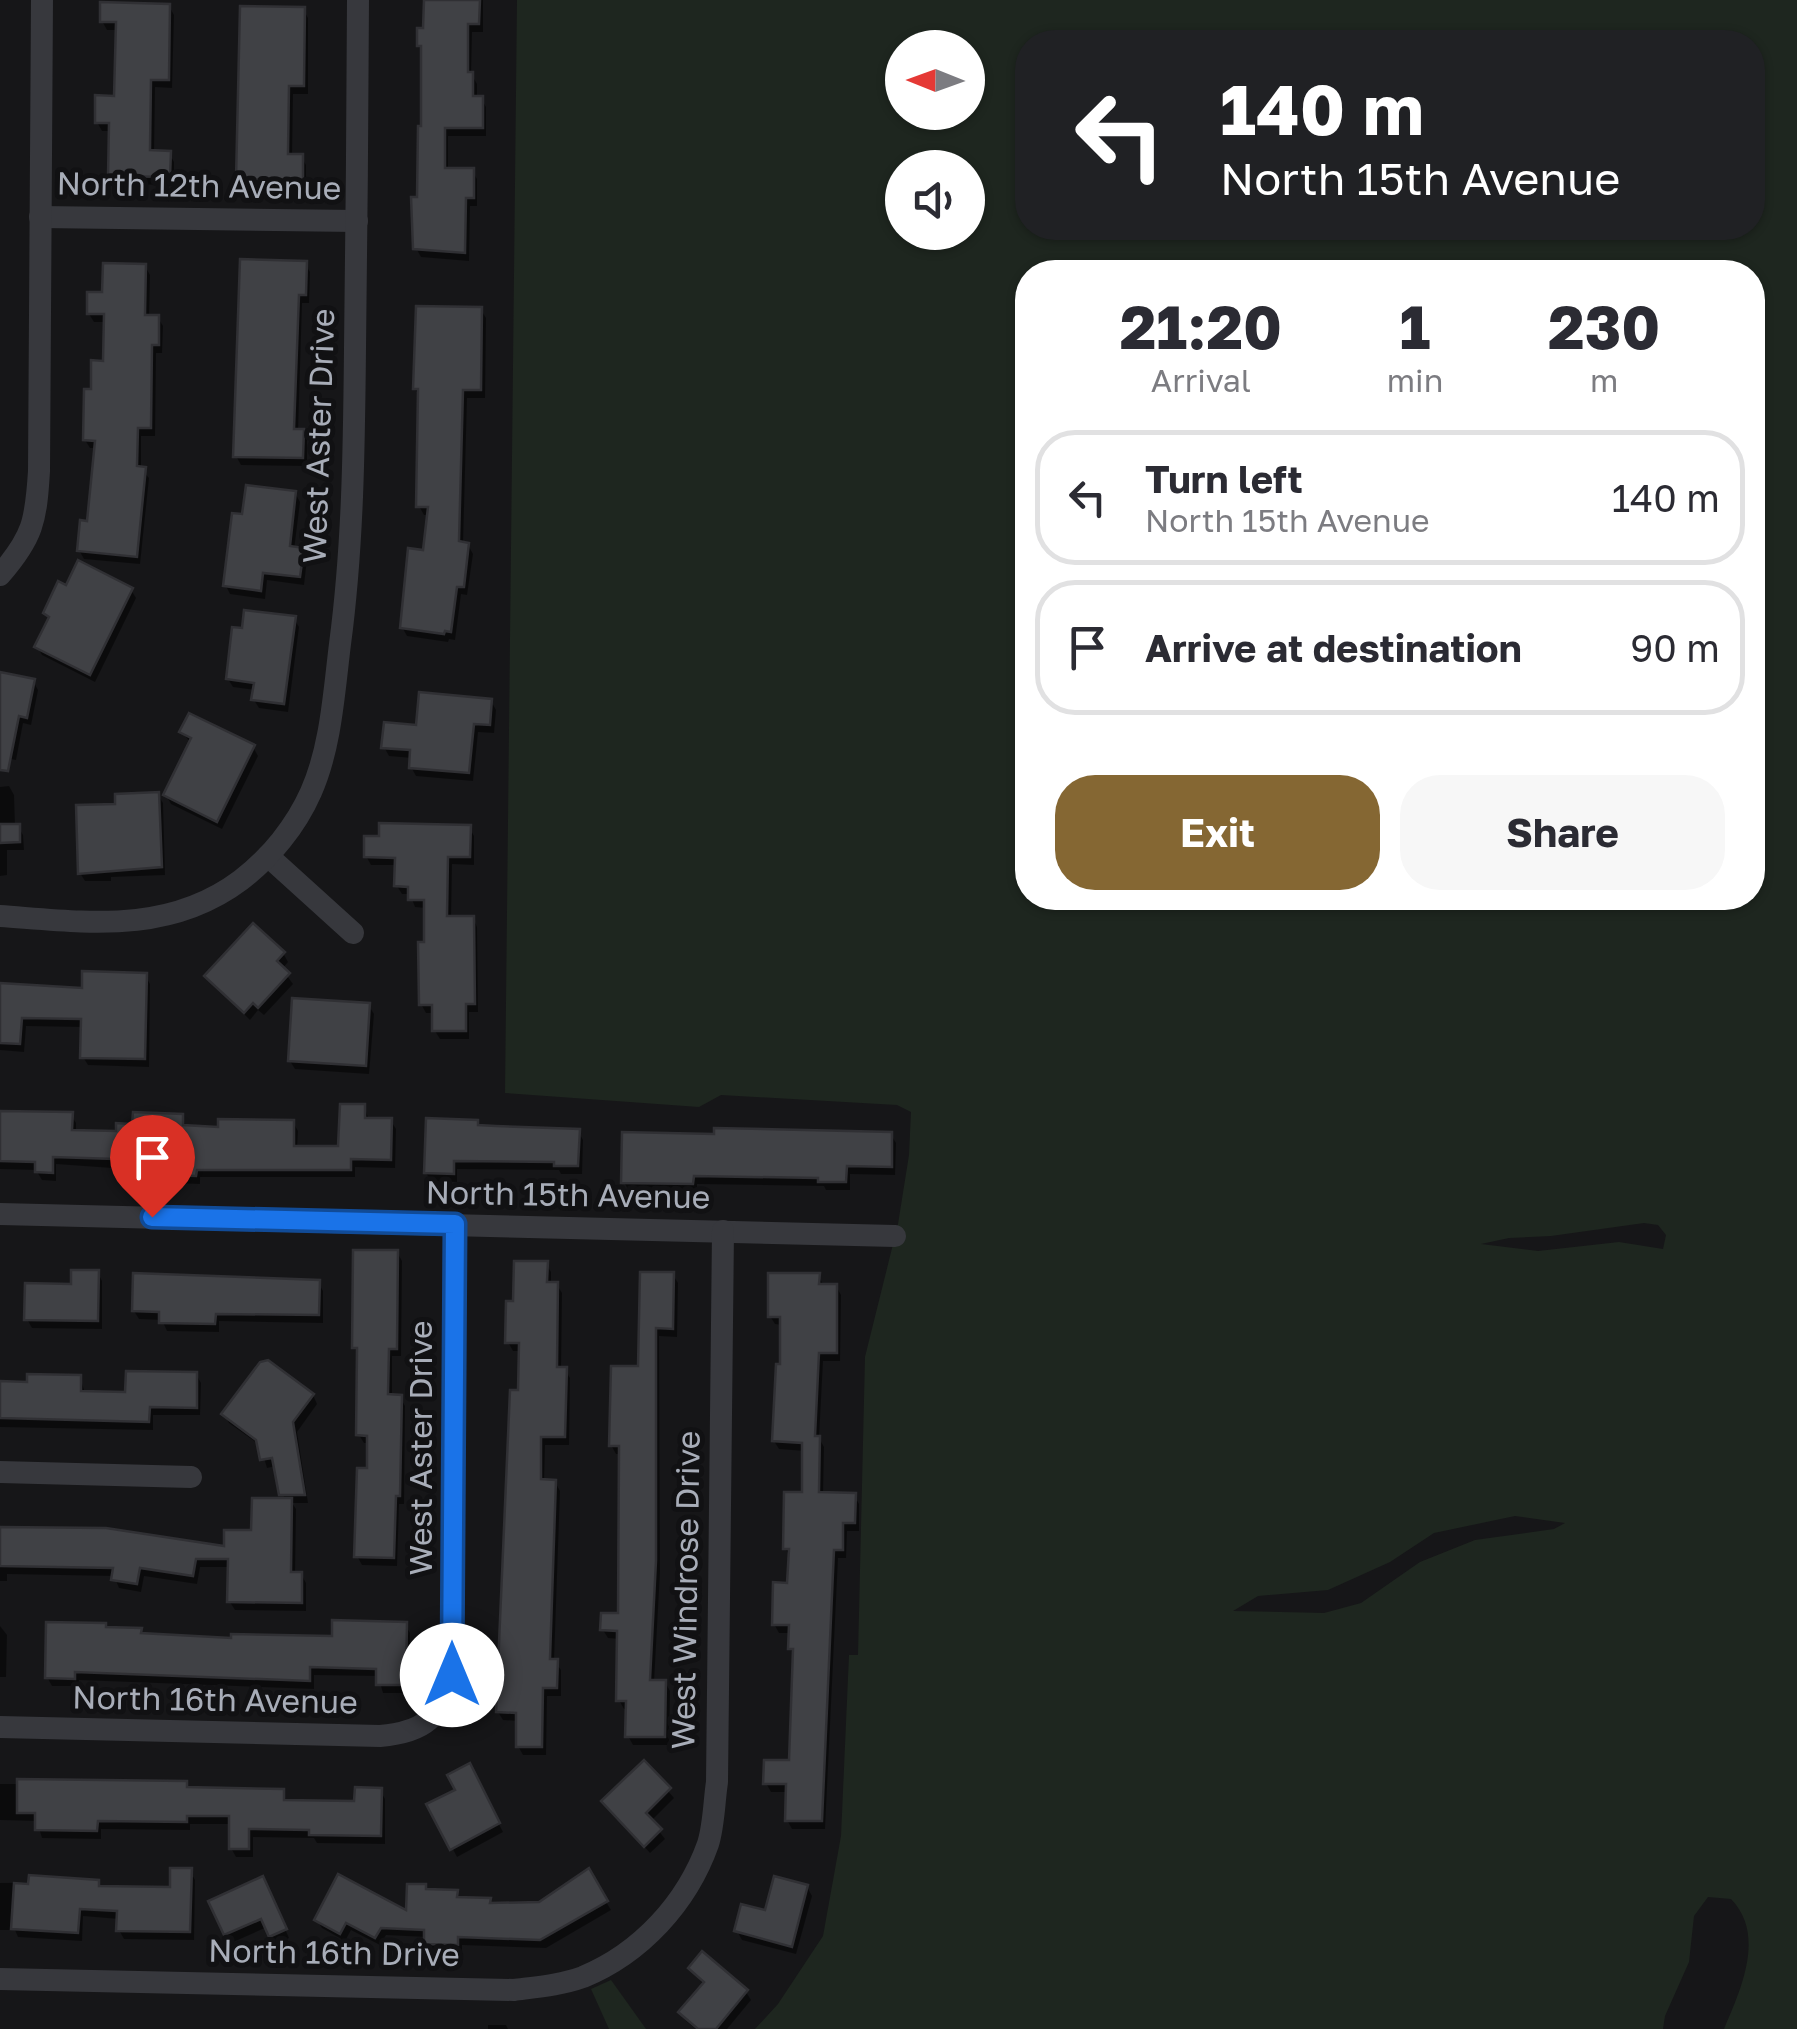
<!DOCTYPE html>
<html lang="en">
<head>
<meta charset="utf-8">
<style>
  body { margin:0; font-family:"Golos Text",sans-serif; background:#f7f7f7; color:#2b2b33; height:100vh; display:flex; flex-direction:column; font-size:38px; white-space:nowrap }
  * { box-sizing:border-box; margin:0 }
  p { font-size:32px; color:#7c7c81 }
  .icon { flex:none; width:55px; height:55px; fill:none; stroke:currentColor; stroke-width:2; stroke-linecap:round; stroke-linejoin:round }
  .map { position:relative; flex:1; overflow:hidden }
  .details { position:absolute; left:1015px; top:260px; width:750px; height:650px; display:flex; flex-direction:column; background:#fff; border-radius:40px; box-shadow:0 2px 8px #0004 }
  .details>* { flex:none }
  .banner { position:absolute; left:1015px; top:30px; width:750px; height:210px; border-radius:40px; box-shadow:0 2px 8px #0004; background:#202124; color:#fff; overflow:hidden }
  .needle { width:65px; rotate:271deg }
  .controls { position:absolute; left:885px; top:30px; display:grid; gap:20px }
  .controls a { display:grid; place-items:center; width:100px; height:100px; border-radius:50%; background:#fff; box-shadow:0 2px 8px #0004; font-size:50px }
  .pin { position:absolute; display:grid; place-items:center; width:85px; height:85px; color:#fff; margin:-102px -42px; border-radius:50% 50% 50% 0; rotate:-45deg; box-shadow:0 0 10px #0007 }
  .pin .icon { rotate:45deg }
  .me { position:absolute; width:110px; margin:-55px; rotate:0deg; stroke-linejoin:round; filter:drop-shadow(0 0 8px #0008) }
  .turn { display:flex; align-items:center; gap:35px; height:210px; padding:0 40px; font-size:45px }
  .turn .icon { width:130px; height:130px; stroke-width:2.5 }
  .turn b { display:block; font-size:70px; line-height:85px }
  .eta { display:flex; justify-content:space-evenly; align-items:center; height:170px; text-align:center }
  .eta b { font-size:60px; font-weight:700; line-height:70px }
  .cta { display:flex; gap:20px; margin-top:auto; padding:20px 40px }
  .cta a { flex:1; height:115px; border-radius:40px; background:#856733; color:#fff; font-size:40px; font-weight:700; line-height:115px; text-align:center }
  .cta a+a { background:#f7f7f7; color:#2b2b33 }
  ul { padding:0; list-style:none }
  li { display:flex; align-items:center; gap:30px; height:135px; margin:0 20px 15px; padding:0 20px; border:5px solid #e1e1e2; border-radius:40px }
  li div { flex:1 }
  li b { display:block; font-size:38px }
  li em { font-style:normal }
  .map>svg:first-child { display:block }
  .green { fill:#1e261f; fill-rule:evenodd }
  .shadow { fill:#0007 }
  .building { fill:#404145; stroke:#303034; stroke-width:2.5 }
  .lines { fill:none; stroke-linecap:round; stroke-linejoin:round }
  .minor { stroke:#37383d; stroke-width:22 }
  .route-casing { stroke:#114b97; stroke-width:25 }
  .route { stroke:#1a73e8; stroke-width:18 }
  .labels { text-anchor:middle; stroke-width:10; stroke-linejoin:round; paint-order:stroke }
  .street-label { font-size:32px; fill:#a8adb8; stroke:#111113 }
</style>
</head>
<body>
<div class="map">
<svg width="1797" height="2029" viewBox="0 0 1797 2029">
  <rect width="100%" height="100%" fill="#161618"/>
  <g class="green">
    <path d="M517 0H1797V2029H1724C1741 1989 1766 1935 1731 1899L1708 1897 1694 1916 1689 1962 1665 2016 1663 2029H755L778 2004 823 1936 841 1836 849 1655H858L865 1357 898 1224 909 1155 911 1112 897 1105 721 1095 699 1107 505 1093ZM1028 42H1752V228H1028ZM902 48H968V112H902ZM902 168H968V232H902ZM1028 272H1752V898H1028ZM1644 1223 1658 1225 1666 1235 1663 1249 1619 1242 1538 1251 1481 1244 1509 1238 1551 1236ZM1515 1516 1565 1523 1554 1529 1475 1540 1420 1562 1361 1603 1324 1613 1233 1611 1258 1596 1328 1590 1390 1562 1434 1533Z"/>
    <polygon points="611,1980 646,2029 609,2029 591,1989"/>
  </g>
  <g class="shadow">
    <polygon points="426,0 483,0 483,32 472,32 471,74 477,84 477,98 481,98 486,107 486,136 448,136 448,170 472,171 477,179 477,206 470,206 469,261 421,257 416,248 424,128 424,53 419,46 425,31"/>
    <polygon points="169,6 174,15 172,88 155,87 154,153 169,153 174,162 174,185 115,184 110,175 111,131 102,131 97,122 117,98 118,30 107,30 102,21"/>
    <polygon points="303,9 308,18 308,94 293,94 292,156 301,157 306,165 306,188 243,187 238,179"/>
    <polygon points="305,264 310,272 309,303 302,303 298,432 303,432 307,440 307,466 241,465 236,456"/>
    <polygon points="145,266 150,275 149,318 158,318 163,326 162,353 156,353 155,436 141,436 141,469 149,478 140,564 84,559 79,550 89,523 96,448 90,448 85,440 93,392 105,363 106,322 94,322 89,314 105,294"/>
    <polygon points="481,310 486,318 485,398 467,398 463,544 468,545 473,554 467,595 461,594 455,640 449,639 448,642 407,636 402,627 425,553 430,515 424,515 419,506 421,398 415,389"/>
    <polygon points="295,493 300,502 294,550 302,550 307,559 304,585 267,580 265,599 230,594 226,586 244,517"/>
    <polygon points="131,590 136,598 95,682 42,655 37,646 50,621 45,613"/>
    <polygon points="294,619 299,627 288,712 259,708 254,700 255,690 233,687 228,679"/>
    <polygon points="0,675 33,681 38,690 31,725 23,723 16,760 0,757"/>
    <polygon points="491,701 496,710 494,733 478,732 473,781 416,776 411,767 412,758 389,756 384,747 418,728"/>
    <polygon points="182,732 253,747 258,756 222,829 171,804 166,795 191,743"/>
    <polygon points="9,786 14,795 15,826 18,826 23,835 24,850 7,850 7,875 0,876 0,787"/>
    <polygon points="158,795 163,803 165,875 111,877 111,881 85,881 80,873 118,806"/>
    <polygon points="469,827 474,836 474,865 452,864 451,918 473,918 477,927 478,1012 469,1012 469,1039 440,1039 435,1031 434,1013 426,1013 421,1004 426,908 415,907 410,894 402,894 397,886 398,865 371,865 366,856"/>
    <polygon points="283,953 288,962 282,969 293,984 264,1015 258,1010 250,1020 207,977"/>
    <polygon points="145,975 150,984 149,1067 88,1065 83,1057 83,1027 26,1026 24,1052 0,1050 0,986 84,990"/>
    <polygon points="369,1006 374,1014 369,1074 295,1069 290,1061"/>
    <polygon points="364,1106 369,1120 391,1121 396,1129 395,1168 355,1167 355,1177 200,1177 200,1184 173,1183 168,1172 56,1164 56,1181 42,1180 36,1170 0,1169 0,1114 71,1115 76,1123 76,1132 118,1133 135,1126 181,1116 186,1128 220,1129 293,1122 298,1131 297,1148 341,1149"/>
    <polygon points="477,1122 479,1126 578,1131 583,1140 582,1174 561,1174 559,1170 457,1169 457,1182 431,1181 426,1173"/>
    <polygon points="891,1135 896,1143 895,1175 850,1174 850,1190 826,1190 824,1186 697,1184 697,1192 629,1191 624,1182"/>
    <polygon points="397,1252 402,1261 401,1356 392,1356 392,1397 400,1397 405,1406 404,1504 399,1504 397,1566 362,1565 357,1556 370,1471 370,1443 364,1443 359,1435 360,1356 355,1348"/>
    <polygon points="546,1264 551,1272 551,1285 557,1285 562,1293 561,1370 565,1370 570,1378 569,1445 545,1445 544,1482 555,1482 560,1491 554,1661 561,1670 561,1696 547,1696 546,1755 523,1755 518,1746 519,1721 503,1720 498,1712 521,1392 521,1351 513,1351 508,1342 516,1304"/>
    <polygon points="98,1273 102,1281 102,1329 32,1328 27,1319"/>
    <polygon points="673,1275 678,1283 677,1337 659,1336 660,1572 654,1682 665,1682 670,1691 669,1745 633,1745 628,1736 628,1709 624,1709 619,1700 620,1639 608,1638 603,1630 620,1616 622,1454 616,1454 611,1445"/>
    <polygon points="818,1276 823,1284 836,1286 841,1295 840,1361 823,1361 819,1438 824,1447 823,1495 854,1495 859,1504 859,1531 847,1531 846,1558 838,1558 825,1829 792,1829 787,1820 788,1792 771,1792 766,1783 792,1763 795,1656 790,1648 791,1633 779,1633 774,1624 790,1585 791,1558 785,1548 805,1495 805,1451 779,1449 774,1441 782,1367 783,1325 775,1324 770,1316"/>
    <polygon points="318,1282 323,1291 323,1323 219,1321 219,1332 167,1331 162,1320 139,1319 134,1311"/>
    <polygon points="196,1374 201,1383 200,1415 153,1415 153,1430 0,1427 0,1384 30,1384 80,1377 85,1393 128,1394"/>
    <polygon points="313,1395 317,1404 297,1432 308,1503 292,1503 296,1509 295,1574 301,1574 306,1583 306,1611 235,1610 230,1602 230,1567 200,1567 197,1584 144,1576 141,1592 119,1588 114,1576 7,1574 7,1581 0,1581 0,1529 227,1549 254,1532 285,1501 276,1466 267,1468 260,1445 229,1423 224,1414"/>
    <polygon points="405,1624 410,1633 409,1693 383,1693 378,1676 314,1675 314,1689 79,1680 78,1686 52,1686 47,1677 107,1630 140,1631 143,1635 233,1640 334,1639"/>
    <polygon points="0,1626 7,1635 6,1677 0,1677"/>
    <polygon points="644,1763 674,1798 651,1821 665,1839 650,1853 604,1802"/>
    <polygon points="469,1766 503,1832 457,1857 430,1805 458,1791"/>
    <polygon points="0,1784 186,1784 189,1790 282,1791 287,1803 357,1804 380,1790 385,1799 385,1844 317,1843 314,1838 253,1837 253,1857 236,1857 231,1848 231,1824 190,1824 190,1830 101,1829 101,1839 42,1838 37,1821 0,1820"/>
    <polygon points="190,1871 195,1880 194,1940 124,1939 119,1930 119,1919 83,1916 82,1941 18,1937 15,1930 0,1930 0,1883 98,1882 101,1888 172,1890"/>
    <polygon points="588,1872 611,1910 546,1948 462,1945 462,1953 431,1952 426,1937 386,1935 380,1945 351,1930 345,1941 322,1928 317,1920 409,1914 427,1892 456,1893 460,1900 489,1901 492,1906 540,1905"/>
    <polygon points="807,1887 812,1896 796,1954 742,1940 737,1931"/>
    <polygon points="267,1888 289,1938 276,1944 267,1927 231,1943 212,1902"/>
    <polygon points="691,1969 746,1992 751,2000 727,2029 696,2029 686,2021 681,2012 704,1985"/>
    <polygon points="488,2025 506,2025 508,2029 488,2029"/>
  </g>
  <g class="building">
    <polygon points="424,0 480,0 479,24 468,24 468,72 473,72 473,96 483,96 483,128 445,128 445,168 474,168 474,198 466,198 465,253 413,249 411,197 417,197 418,126 421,126 421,46 417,46 417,28 423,28"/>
    <polygon points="100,2 170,4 169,80 151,80 150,150 171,151 170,177 108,176 109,123 95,123 95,95 114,96 116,22 100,22"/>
    <polygon points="240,6 305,7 304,86 289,86 288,154 303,154 303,180 236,179"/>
    <polygon points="240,259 307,261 306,295 299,295 294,429 304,429 303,458 233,457"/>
    <polygon points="103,263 146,264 145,315 159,315 159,345 152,345 151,428 138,428 137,466 146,467 137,557 77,551 80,520 87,521 95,441 83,440 84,389 91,389 91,360 103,361 104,314 87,314 87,292 102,292"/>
    <polygon points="416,306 482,307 481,390 463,390 459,541 469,543 464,587 457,587 451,632 445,631 444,634 400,628 408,548 423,550 428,507 416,507 418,389 413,389"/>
    <polygon points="246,485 296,491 290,546 304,548 300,577 263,573 261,591 223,586 232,513 242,514"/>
    <polygon points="78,560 133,588 90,675 34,647 49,617 43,613 58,581 66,585"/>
    <polygon points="244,610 296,616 284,704 251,700 254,683 226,679 232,627 242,628"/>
    <polygon points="0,672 35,679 27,718 19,716 8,771 0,770"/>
    <polygon points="419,692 492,699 490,725 474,724 469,773 409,768 410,750 381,748 384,722 416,725"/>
    <polygon points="189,713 255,745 217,822 163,795 191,738 179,732"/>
    <polygon points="159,792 162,867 78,874 76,805 115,804 115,794"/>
    <polygon points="379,823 471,825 470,857 448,857 447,916 474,916 475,1004 466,1004 466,1031 432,1031 432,1005 419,1005 418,942 424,942 424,900 408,900 408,887 394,886 395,858 364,857 364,836 379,836"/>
    <polygon points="0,824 20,824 20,842 0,843"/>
    <polygon points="253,923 285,952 277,961 290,973 258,1008 253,1003 244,1013 204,976"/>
    <polygon points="82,971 147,973 145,1059 80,1058 81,1019 22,1018 20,1044 0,1043 0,983 82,988"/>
    <polygon points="292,998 370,1003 366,1066 288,1061"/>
    <polygon points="340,1104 365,1104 365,1118 392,1118 391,1160 351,1159 351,1170 197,1170 196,1176 166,1175 166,1165 115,1163 115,1159 53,1157 53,1173 35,1172 35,1162 0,1161 0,1111 73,1112 72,1130 116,1131 116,1123 132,1124 133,1112 183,1114 183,1125 218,1127 218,1119 294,1120 294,1146 338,1146"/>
    <polygon points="426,1118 478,1120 478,1125 496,1126 580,1129 578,1166 554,1166 554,1162 454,1161 454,1174 424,1173"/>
    <polygon points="714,1128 892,1132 892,1167 847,1166 846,1182 818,1182 818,1178 694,1176 693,1184 621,1183 622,1132 714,1134"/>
    <polygon points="353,1250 398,1250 397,1349 389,1349 388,1394 402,1395 400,1496 396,1496 394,1558 354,1557 357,1468 367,1468 367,1436 356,1435 357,1348 352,1348"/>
    <polygon points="514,1261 548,1261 547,1282 558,1282 557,1367 567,1367 565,1437 541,1437 541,1479 556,1480 550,1659 558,1659 557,1688 543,1688 542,1747 516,1747 516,1713 496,1712 510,1390 518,1390 519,1343 505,1343 506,1301 513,1301"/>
    <polygon points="71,1270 99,1270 98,1321 24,1320 25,1283 71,1284"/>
    <polygon points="640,1272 674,1272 673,1329 656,1328 656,1561 650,1680 666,1680 665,1737 625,1737 626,1701 616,1701 617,1631 600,1630 601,1613 618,1613 619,1446 609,1446 611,1366 638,1366"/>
    <polygon points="133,1273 320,1280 319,1315 216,1314 215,1324 159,1323 159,1312 132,1311"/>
    <polygon points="768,1273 820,1273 819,1284 837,1284 837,1353 819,1353 815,1436 820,1436 819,1492 856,1493 855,1523 843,1523 843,1550 834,1550 822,1821 785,1821 786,1784 763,1784 764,1760 789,1760 793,1649 788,1649 789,1625 772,1625 773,1582 787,1583 789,1549 783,1549 784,1492 802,1492 802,1443 772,1441 776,1364 780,1364 780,1317 768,1317"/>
    <polygon points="268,1360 314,1394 293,1422 305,1495 279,1495 272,1458 260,1460 256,1440 221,1414 260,1362"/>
    <polygon points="126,1371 197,1372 197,1408 150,1407 149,1422 0,1418 0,1381 27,1382 27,1374 81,1375 81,1391 125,1392"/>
    <polygon points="252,1498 292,1498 291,1572 302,1572 302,1603 227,1602 228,1559 196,1559 193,1576 140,1568 137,1584 111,1580 113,1568 0,1566 0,1527 106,1528 224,1546 224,1530 251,1530"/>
    <polygon points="332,1620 407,1622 406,1685 376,1685 376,1669 310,1667 310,1681 75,1672 75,1679 45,1678 46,1622 106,1623 106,1627 142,1628 141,1633 231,1638 231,1634 332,1636"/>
    <polygon points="644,1760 671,1788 646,1813 662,1829 644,1847 601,1801"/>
    <polygon points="470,1763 500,1823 450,1850 426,1804 455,1790 447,1775"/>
    <polygon points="17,1779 187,1781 187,1787 284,1789 284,1800 354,1801 355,1787 382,1788 381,1836 309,1835 309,1830 249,1829 249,1849 229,1849 229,1816 187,1816 187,1822 98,1821 97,1831 35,1830 35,1813 17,1813"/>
    <polygon points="170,1868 192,1868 190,1932 116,1931 117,1911 80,1909 78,1933 11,1929 14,1883 28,1884 29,1875 99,1880 99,1886 170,1887"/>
    <polygon points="589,1868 608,1901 540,1940 458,1937 458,1945 424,1944 424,1930 381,1928 375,1938 346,1923 340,1934 314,1920 338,1874 406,1910 407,1884 426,1884 426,1889 458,1890 457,1897 491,1898 490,1903 539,1902"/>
    <polygon points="263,1876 287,1929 269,1937 261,1919 224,1935 208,1901"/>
    <polygon points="774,1876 808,1885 792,1947 734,1931 741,1904 765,1910"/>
    <polygon points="702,1951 748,1990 716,2029 698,2029 678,2012 704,1982 688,1968"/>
  </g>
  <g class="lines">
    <g class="minor">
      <polyline points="40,217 357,221"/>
      <path d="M0 575C33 537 36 521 39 471L42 0"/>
      <polyline points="268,856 353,933"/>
      <path d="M0 916C85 922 168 935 241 880 270 858 296 826 311 792 331 747 334 692 340 644 353 546 354 448 355 349 357 233 357 116 358 0"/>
      <polyline points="0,1214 895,1236"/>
      <polyline points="0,1472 191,1477"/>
      <path d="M0 1727 380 1736C425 1732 440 1718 452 1675L455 1224"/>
      <path d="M0 1979 514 1990C537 1987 561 1985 583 1977 641 1953 687 1903 708 1844 714 1825 714 1802 717 1782L723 1231"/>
    </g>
  </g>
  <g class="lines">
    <defs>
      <polyline id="route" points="152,1217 455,1224 452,1675"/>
    </defs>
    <use href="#route" class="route-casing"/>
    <use href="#route" class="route"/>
  </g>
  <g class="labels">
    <g class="street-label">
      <text transform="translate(199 186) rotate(1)" y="11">North 12th Avenue</text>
      <text transform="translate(319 436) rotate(-88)" y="11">West Aster Drive</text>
      <text transform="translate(568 1195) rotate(1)" y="11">North 15th Avenue</text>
      <text transform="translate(421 1448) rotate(-90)" y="11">West Aster Drive</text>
      <text transform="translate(686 1590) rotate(-89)" y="11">West Windrose Drive</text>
      <text transform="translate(215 1700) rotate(1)" y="11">North 16th Avenue</text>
      <text transform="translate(334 1953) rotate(1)" y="11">North 16th Drive</text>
    </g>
  </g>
</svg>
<div class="controls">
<a><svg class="needle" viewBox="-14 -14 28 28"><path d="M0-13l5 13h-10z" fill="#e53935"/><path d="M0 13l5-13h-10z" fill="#7c7c81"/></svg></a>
<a><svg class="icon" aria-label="sound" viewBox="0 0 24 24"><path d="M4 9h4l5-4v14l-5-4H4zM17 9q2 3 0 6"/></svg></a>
</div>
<div class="pin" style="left:152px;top:1217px;background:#d93025"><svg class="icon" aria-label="arrive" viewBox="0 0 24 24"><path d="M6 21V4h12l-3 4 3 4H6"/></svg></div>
<svg class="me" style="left:452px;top:1675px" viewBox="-20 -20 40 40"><circle r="19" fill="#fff"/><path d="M0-13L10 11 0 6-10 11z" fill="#1a73e8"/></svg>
<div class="banner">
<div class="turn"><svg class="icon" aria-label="left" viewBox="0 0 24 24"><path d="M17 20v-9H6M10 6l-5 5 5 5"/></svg><div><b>140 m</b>North 15th Avenue</div></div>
</div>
<section class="details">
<div class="eta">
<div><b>21:20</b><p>Arrival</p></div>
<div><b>1</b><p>min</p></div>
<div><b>230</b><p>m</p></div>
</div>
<ul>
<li><svg class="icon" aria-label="left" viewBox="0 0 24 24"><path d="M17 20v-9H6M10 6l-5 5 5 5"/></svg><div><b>Turn left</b><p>North 15th Avenue</p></div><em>140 m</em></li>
<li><svg class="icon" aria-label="arrive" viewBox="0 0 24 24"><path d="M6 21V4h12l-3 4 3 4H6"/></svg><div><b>Arrive at destination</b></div><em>90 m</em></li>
</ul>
<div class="cta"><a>Exit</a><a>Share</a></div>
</section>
</div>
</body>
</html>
